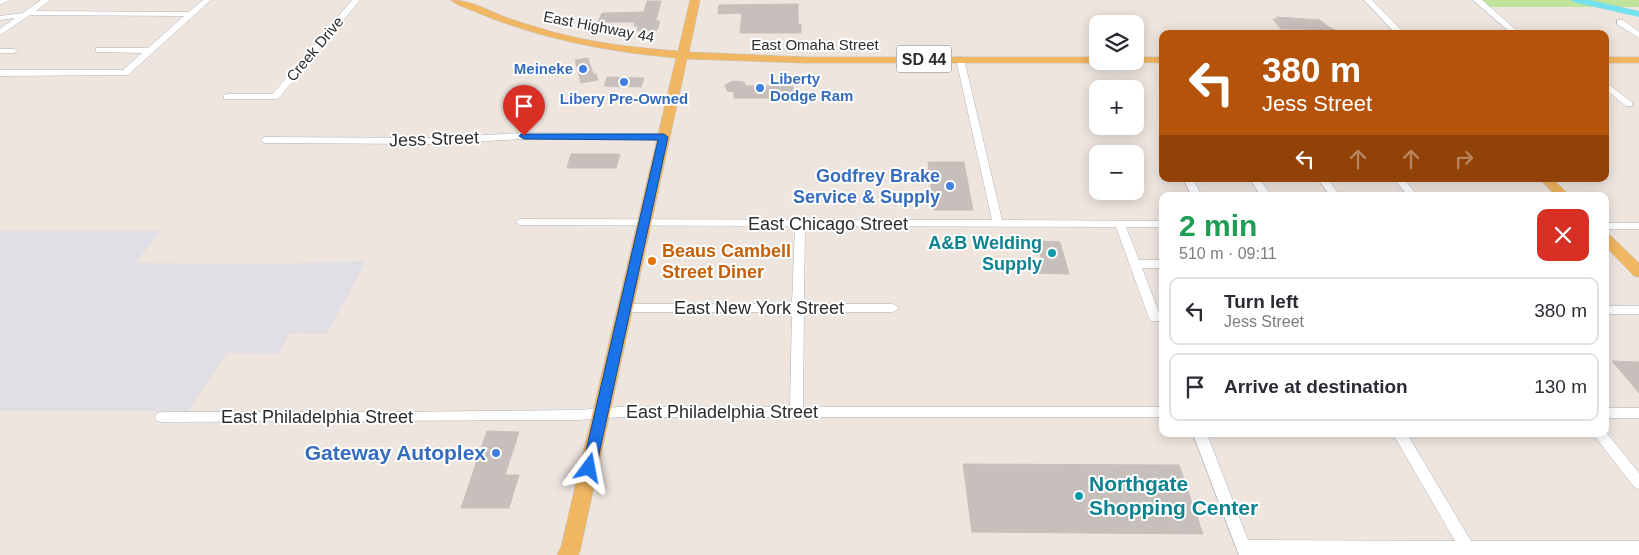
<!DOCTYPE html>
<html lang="en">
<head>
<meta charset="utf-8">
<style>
  body { margin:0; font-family:Helvetica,sans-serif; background:#f7f7f7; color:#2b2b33; height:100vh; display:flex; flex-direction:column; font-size:19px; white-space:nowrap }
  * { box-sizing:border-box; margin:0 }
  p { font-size:16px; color:#7c7c81 }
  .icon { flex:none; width:28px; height:28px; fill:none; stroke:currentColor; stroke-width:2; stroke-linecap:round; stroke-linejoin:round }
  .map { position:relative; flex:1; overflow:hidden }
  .drawer { position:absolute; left:1159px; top:192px; width:450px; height:245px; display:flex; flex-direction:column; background:#fff; border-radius:10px; box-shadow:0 2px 12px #0003 }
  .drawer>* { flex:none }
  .top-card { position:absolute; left:1159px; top:30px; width:450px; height:152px; border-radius:10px; box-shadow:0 2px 12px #0003; background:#b45309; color:#fff; overflow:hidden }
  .tools { position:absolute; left:1089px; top:15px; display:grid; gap:10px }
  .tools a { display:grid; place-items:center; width:55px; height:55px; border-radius:10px; background:#fff; box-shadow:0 2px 12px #0003; font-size:25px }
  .pin { position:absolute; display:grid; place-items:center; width:42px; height:42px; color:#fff; margin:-51px -21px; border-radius:50% 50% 50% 0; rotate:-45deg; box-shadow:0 0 5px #0007 }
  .pin .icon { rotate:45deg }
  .me { position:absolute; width:55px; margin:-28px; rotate:13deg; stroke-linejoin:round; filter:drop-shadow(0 0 4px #0008) }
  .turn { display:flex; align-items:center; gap:18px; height:105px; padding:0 20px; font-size:22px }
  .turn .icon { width:65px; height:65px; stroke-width:2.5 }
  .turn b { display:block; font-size:35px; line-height:42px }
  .lanes { display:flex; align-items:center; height:48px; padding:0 20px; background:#0003; justify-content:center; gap:25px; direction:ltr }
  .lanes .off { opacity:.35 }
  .round { display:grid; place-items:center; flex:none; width:52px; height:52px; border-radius:10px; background:#f7f7f7 }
  .summary { display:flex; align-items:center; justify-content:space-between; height:85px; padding:0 20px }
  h1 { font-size:30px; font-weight:800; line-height:38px; color:#1e9e55 }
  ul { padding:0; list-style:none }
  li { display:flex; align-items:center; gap:15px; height:68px; margin:0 10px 8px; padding:0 10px; border:2px solid #e1e1e2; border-radius:10px }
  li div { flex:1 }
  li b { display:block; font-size:19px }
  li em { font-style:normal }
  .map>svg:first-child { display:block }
  .industrial { fill:#e0dfe6 }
  .green { fill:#c1e39c }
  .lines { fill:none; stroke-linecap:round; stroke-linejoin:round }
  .river { fill:#73e2ee; fill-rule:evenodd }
  .building { fill:#c6bfbb; stroke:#c9c0b8 }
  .minor-casing { stroke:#afb4bc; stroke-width:1 }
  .major-casing { stroke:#c4c4c4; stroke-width:1 }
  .minor { fill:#fff; fill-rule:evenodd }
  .major { fill:#f0b662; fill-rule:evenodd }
  .route { fill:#1a73e8; stroke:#114b97 }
  .shop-dot { fill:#3f7fe0; stroke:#fff; stroke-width:2 }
  .culture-dot { fill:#0f9aa8; stroke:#fff; stroke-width:2 }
  .food-dot { fill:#e8710a; stroke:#fff; stroke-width:2 }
  .labels { text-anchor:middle; stroke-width:4; stroke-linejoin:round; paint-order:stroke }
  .far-street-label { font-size:15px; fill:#2c2c2c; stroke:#fff }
  .far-shop-label { font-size:15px; font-weight:bold; fill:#366cbe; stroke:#fff; text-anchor:end }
  .shield { fill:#fff; stroke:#6b6b6b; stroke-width:1 }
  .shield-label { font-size:16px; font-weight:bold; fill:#2c2c2c }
  .street-label { font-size:18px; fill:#2c2c2c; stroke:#fff }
  .shop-label { font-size:18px; font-weight:bold; fill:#366cbe; stroke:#fff; text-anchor:end }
  .culture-label { font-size:18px; font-weight:bold; fill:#0d838f; stroke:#fff; text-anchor:end }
  .food-label { font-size:18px; font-weight:bold; fill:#c56008; stroke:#fff; text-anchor:start }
  .near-shop-label { font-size:21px; font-weight:bold; fill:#366cbe; stroke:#fff; text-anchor:end }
  .near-culture-label { font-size:21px; font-weight:bold; fill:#0d838f; stroke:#fff; text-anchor:start }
</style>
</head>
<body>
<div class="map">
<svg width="1639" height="555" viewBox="0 0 1639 555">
  <rect width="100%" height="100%" fill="#eee5df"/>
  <polygon class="industrial" points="0,231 161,231 135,263 276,264 366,261 327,334 290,333 278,354 227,353 188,411 0,411"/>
  <polygon class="green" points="1480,0 1639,0 1639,7 1489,7"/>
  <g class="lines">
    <polygon class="river" points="1572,0 1590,0 1639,11 1639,17 1573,2"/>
  </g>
  <g class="building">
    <polygon points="647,1 661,1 656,21 660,21 657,30 637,31 638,26 634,26 635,22 598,22 602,13 644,12"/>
    <polygon points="798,4 798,24 801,24 801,33 740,33 742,13 718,14 719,5"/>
    <polygon points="1276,17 1320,20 1329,27 1344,34 1318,34 1305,29 1281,29 1273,19 1278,19"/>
    <polygon points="588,58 593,74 596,74 598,80 581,83 575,60"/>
    <polygon points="607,77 644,78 641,87 604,86"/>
    <polygon points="733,81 744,82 746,86 793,86 793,98 734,98 734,92 727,91 725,85"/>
    <polygon points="571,154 620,154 616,168 567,168"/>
    <polygon points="928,162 964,162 973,210 934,210"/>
    <polygon points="1037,241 1060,242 1069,274 1034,273 1032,265 1043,265"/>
    <polygon points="1612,361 1639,362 1639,393"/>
    <polygon points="487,431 519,432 505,475 519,475 509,508 461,508"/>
    <polygon points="963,464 1179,465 1203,534 972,532"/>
  </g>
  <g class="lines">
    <defs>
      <g id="minor">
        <polygon points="0,0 9,0 0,5"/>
        <polygon points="41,0 50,0 36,11 189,12 203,0 211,0 128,75 0,76 0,70 123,70 142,53 99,52 96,52 96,48 148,48 184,16 30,15 0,35 0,29 15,18 0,20 0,16 23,13"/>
        <polygon points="352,0 360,0 278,99 224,99 224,95 227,94 273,94"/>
        <polygon points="1364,0 1372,0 1405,34 1396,34"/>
        <polygon points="1473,0 1482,0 1521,34 1512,34"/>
        <polygon points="1617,20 1623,20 1639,32 1639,38 1617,24"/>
        <polygon points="0,49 14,49 18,51 14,53 0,53"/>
        <polygon points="957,57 963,57 964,59 1002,220 1162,221 1162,227 1126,227 1139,260 1162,260 1162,268 1142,268 1161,318 1159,321 1151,321 1149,318 1116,227 805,226 804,304 893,304 899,308 893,312 804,312 803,407 1162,407 1162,417 620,417 578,420 162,422 157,421 155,417 157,413 162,412 388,412 578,410 620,407 790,407 792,312 625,312 619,308 625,304 792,304 795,226 520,225 515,222 520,219 992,220 956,59"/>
        <polygon points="1605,82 1632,102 1632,106 1626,106 1605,89"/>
        <polygon points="524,133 664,134 669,137 664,140 524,139 428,144 265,143 260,140 265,137 428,138"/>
        <polygon points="1183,179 1193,179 1202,196 1192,196"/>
        <polygon points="1250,179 1260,179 1271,196 1261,196"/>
        <polygon points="1318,179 1328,179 1340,196 1330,196"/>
        <polygon points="1394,179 1404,179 1418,196 1408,196"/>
        <rect x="1605" y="223" width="34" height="6"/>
        <rect x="1605" y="306" width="34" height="8"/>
        <rect x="1605" y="408" width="34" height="10"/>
        <polygon points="1605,431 1639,473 1639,489 1634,487 1593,434 1605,434"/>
        <polygon points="1193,434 1207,434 1248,540 1455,541 1393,434 1407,434 1471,541 1639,541 1639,555 1239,555"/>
      </g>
      <g id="major">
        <path d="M451 0C471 0 487 10 505 17 521 23 537 27 553 32 593 43 636 48 678 51L690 0H700L689 52 805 57H1098V61H1103L1098 63H805L687 59 580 551 578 555H557L561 547 676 58C609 52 541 39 478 13 470 9 457 6 451 0Z"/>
        <polygon points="1135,57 1162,57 1162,63 1131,62 1135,61"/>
        <rect x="1605" y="57" width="34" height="6"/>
        <polygon points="1540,179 1553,179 1570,196 1556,196"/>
        <polygon points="1605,233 1610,235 1639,263 1639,277 1634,276 1605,246"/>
      </g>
    </defs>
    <use href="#minor" class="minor-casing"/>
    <use href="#major" class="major-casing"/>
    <use href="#minor" class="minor"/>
    <use href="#major" class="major"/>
  </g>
  <polygon class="route" points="521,134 664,134 668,137 596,468 594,472 589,474 584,472 582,468 658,140 524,139 519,136"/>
  <g class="shop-dot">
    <circle cx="583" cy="69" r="5"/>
    <circle cx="624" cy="82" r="5"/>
    <circle cx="760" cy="88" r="5"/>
    <circle cx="950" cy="186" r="5"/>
    <circle cx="496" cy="453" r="5"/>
  </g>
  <g class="culture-dot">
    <circle cx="1052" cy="253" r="5"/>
    <circle cx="1079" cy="496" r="5"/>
  </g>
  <circle class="food-dot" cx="652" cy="261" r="5"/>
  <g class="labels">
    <g class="far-street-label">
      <text transform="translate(599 27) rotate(11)" y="5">East Highway 44</text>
      <text x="815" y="50">East Omaha Street</text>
      <text transform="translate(315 49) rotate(-50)" y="5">Creek Drive</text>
    </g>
    <g class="far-shop-label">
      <text x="573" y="74">Meineke</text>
      <text x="770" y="84" text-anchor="start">Liberty<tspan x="770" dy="17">Dodge Ram</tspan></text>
      <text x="624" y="104" text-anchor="middle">Libery Pre-Owned</text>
    </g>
    <rect class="shield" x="896.5" y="45.5" width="55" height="27" rx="4"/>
    <g class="shield-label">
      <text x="924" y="65">SD 44</text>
    </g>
    <g class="street-label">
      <text transform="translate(434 139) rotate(-2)" y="6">Jess Street</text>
      <text x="828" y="230">East Chicago Street</text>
      <text x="759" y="314">East New York Street</text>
      <text x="722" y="418">East Philadelphia Street</text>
      <text x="317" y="423">East Philadelphia Street</text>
    </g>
    <g class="shop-label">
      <text x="940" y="182">Godfrey Brake<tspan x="940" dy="21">Service &amp; Supply</tspan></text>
    </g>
    <g class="culture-label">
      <text x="1042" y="249">A&amp;B Welding<tspan x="1042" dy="21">Supply</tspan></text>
    </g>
    <g class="food-label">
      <text x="662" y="257">Beaus Cambell<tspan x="662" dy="21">Street Diner</tspan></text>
    </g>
    <g class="near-shop-label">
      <text x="486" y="460">Gateway Autoplex</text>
    </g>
    <g class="near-culture-label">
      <text x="1089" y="491">Northgate<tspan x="1089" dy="24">Shopping Center</tspan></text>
    </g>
  </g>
</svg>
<div class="tools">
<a><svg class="icon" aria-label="layers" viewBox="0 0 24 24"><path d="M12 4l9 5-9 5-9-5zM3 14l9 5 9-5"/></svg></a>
<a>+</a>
<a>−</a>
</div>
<div class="pin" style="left:524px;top:136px;background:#d93025"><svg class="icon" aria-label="arrive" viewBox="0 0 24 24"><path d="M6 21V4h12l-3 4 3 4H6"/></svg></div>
<svg class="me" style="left:589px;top:468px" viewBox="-20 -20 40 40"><path d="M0-17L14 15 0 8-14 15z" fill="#1a73e8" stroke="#fff" stroke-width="4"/></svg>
<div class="top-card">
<div class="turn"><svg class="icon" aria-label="left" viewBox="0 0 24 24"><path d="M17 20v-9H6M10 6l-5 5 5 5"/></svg><div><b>380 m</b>Jess Street</div></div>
<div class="lanes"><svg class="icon" aria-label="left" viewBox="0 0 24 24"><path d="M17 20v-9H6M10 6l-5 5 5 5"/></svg><svg class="icon off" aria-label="ahead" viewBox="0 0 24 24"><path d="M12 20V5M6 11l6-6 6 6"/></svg><svg class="icon off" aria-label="ahead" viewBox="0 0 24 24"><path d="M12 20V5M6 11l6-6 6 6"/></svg><svg class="icon off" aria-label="right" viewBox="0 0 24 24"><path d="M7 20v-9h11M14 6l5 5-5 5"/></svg></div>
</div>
<section class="drawer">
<div class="summary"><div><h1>2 min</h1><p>510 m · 09:11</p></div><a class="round" style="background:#d93025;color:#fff"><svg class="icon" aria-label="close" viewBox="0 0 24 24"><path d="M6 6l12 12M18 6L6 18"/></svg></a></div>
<ul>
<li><svg class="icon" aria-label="left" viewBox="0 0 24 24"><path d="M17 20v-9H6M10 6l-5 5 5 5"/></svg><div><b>Turn left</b><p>Jess Street</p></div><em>380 m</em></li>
<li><svg class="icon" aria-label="arrive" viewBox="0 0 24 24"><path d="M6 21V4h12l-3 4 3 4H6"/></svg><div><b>Arrive at destination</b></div><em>130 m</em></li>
</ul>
</section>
</div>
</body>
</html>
